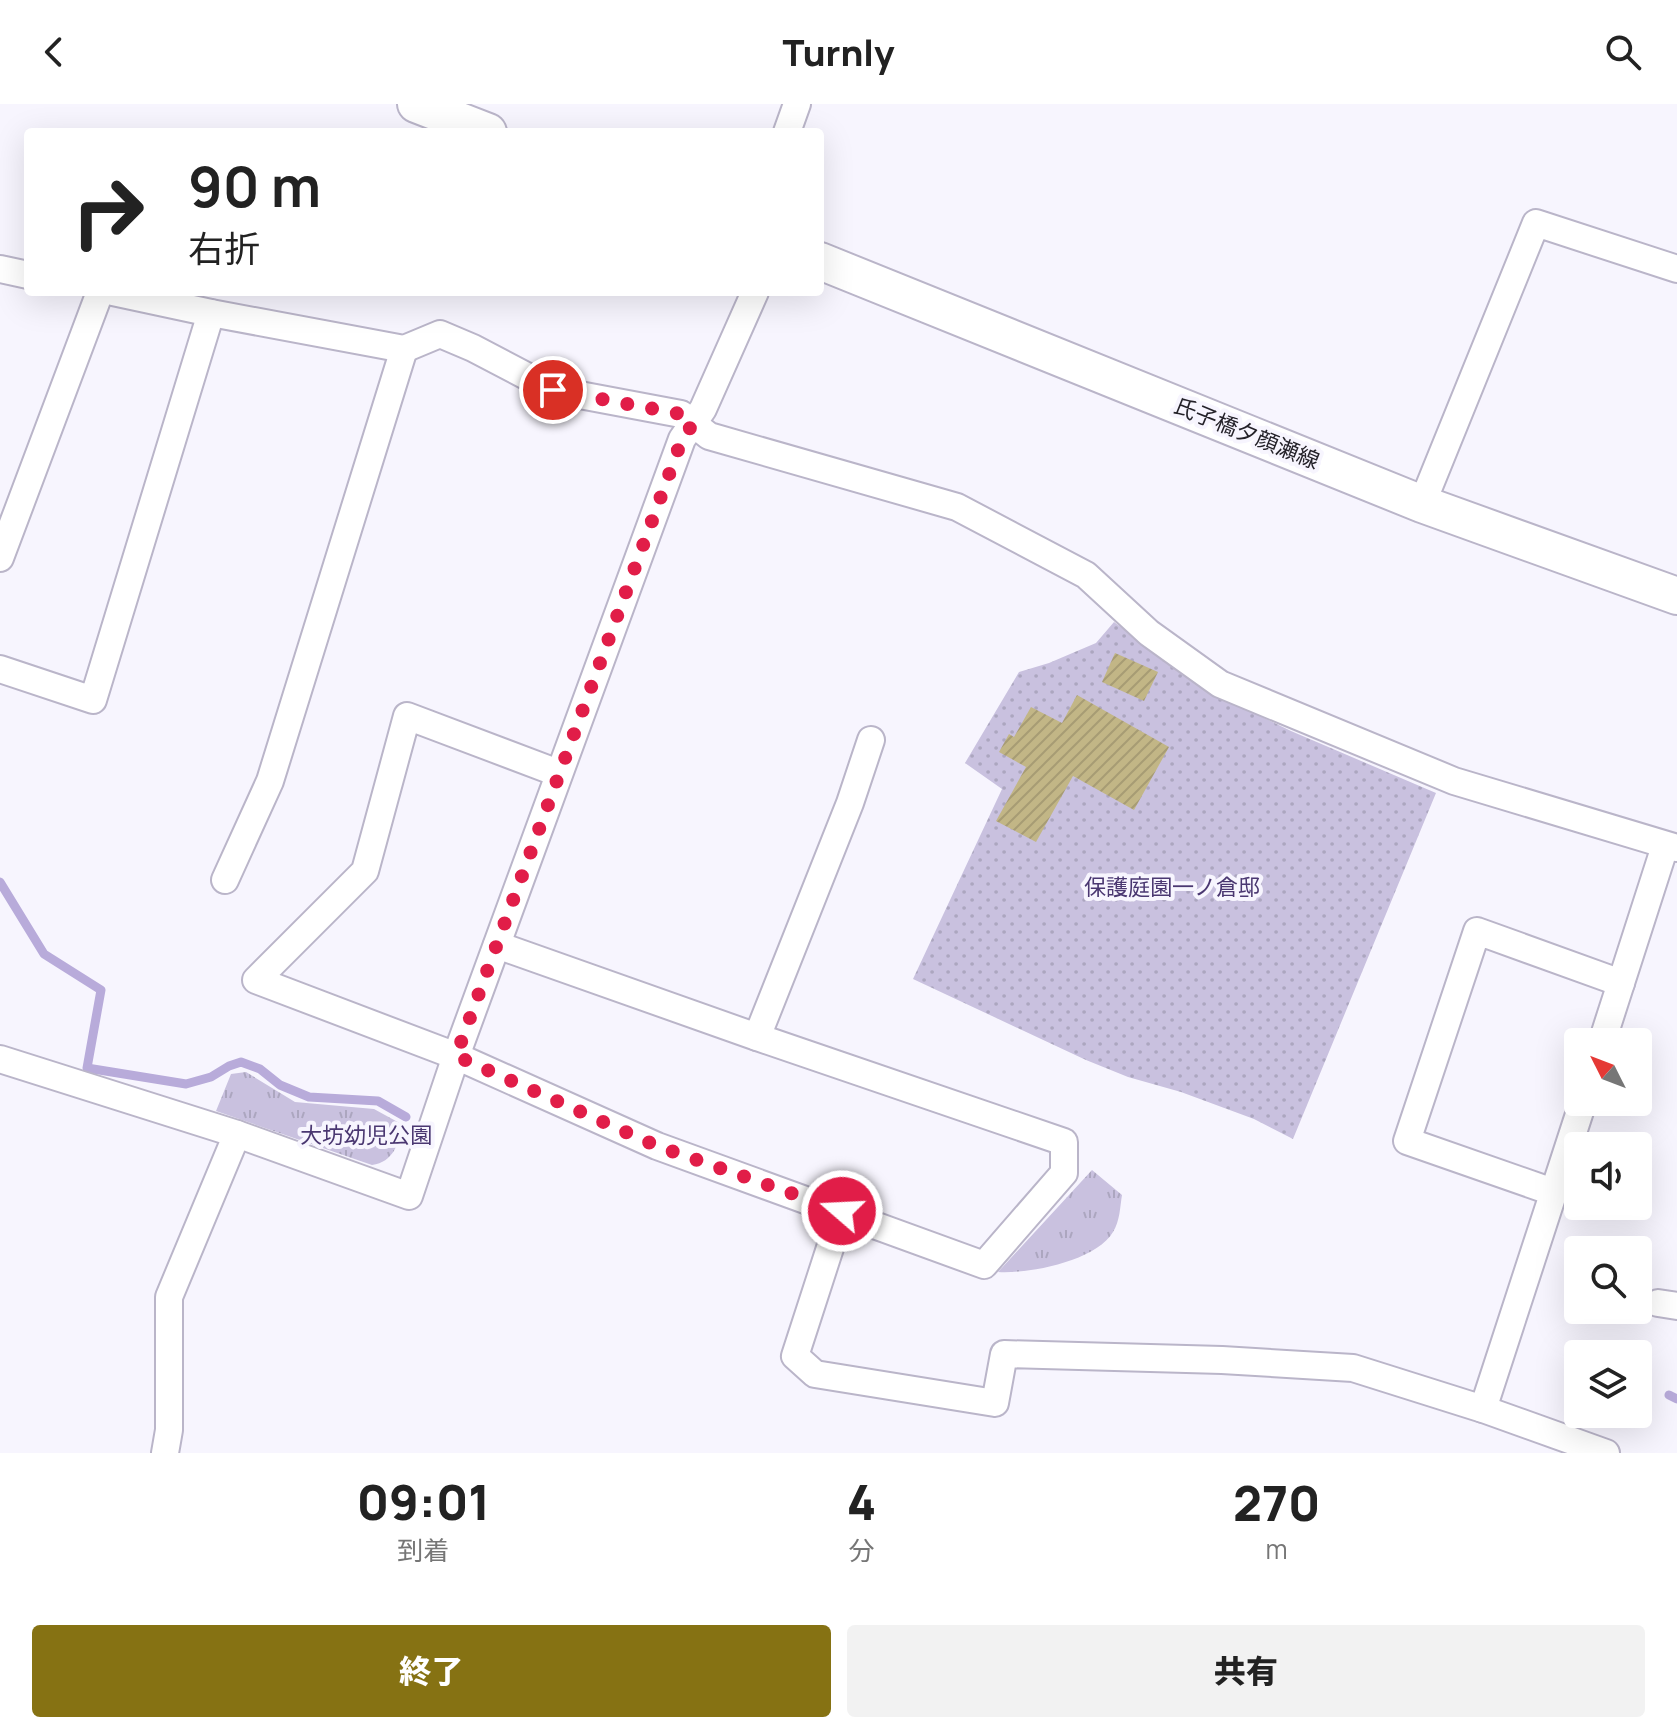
<!DOCTYPE html>
<html lang="ja">
<head>
<meta charset="utf-8">
<style>
  body { margin:0; font-family:Manrope,"Noto Sans JP",sans-serif; background:#f2f2f2; color:#222; height:100vh; display:flex; flex-direction:column; font-size:30px; white-space:nowrap }
  * { box-sizing:border-box; margin:0 }
  p { font-size:26px; color:#767676 }
  .icon { flex:none; width:44px; height:44px; fill:none; stroke:currentColor; stroke-width:2; stroke-linecap:round; stroke-linejoin:round }
  .map { position:relative; height:1349px; overflow:hidden }
  .panel { display:flex; flex-direction:column; background:#fff; flex:1 }
  .panel>* { flex:none }
  .hud { position:absolute; left:24px; top:24px; width:800px; height:168px; border-radius:8px; box-shadow:0 8px 32px #0002; background:#fff; color:#222; overflow:hidden }
  .needle { width:52px; rotate:312deg }
  .tools { position:absolute; left:1564px; top:924px; display:grid; gap:16px }
  .tools a { display:grid; place-items:center; width:88px; height:88px; border-radius:8px; background:#fff; box-shadow:0 8px 32px #0002; font-size:40px }
  .pin { position:absolute; display:grid; place-items:center; width:68px; height:68px; color:#fff; margin:-34px; border:4px solid #fff; border-radius:50%; box-shadow:0 2px 8px #0007 }
  .me { position:absolute; width:88px; margin:-44px; rotate:289deg; stroke-linejoin:round; filter:drop-shadow(0 0 6px #0008) }
  .turn { display:flex; align-items:center; gap:28px; height:168px; padding:0 32px; font-size:36px }
  .turn .icon { width:104px; height:104px; stroke-width:2.5 }
  .turn b { display:block; font-size:56px; line-height:68px }
  .eta { display:flex; justify-content:space-evenly; align-items:center; height:136px; text-align:center }
  .eta b { font-size:48px; font-weight:800; line-height:56px }
  .primary-button { display:flex; gap:16px; margin-top:auto; padding:16px 32px }
  .primary-button a { flex:1; height:92px; border-radius:8px; background:#867213; color:#fff; font-size:32px; font-weight:800; line-height:92px; text-align:center }
  .primary-button a+a { background:#f2f2f2; color:#222 }
  header { display:flex; justify-content:space-between; align-items:center; height:104px; padding:0 32px; background:#fff; font-size:36px; font-weight:800 }
  .map>svg:first-child { display:block }
  .grass { fill:url(#grass-tufts) }
  .garden { fill:url(#garden-dots) }
  .lines { fill:none; stroke-linecap:round; stroke-linejoin:round }
  .stream { stroke:#b8abda; stroke-width:9 }
  .building { fill:url(#building-hatch) }
  .minor-casing { stroke:#bab5c9; stroke-width:30 }
  .secondary-casing { stroke:#bab5c9; stroke-width:40 }
  .minor { stroke:#fff; stroke-width:26 }
  .secondary { stroke:#fff; stroke-width:36 }
  .route { stroke:#e11d48; stroke-width:14; stroke-dasharray:0 25.2 }
  .labels { text-anchor:middle; stroke-width:8; stroke-linejoin:round; paint-order:stroke }
  .street-label { font-size:22px; fill:#242229; stroke:#f7f5fe }
  .park-label { font-size:22px; fill:#4a3771; stroke:#f7f5fe }
</style>
</head>
<body>
<header><svg class="icon" aria-label="back" viewBox="0 0 24 24"><path d="M15 5l-7 7 7 7"/></svg>Turnly<svg class="icon" aria-label="search" viewBox="0 0 24 24"><circle cx="10" cy="10" r="6"/><path d="M15 15l6 6"/></svg></header>
<div class="map">
<svg width="1677" height="1349" viewBox="0 0 1677 1349">
  <defs>
    <pattern id="grass-tufts" width="24" height="20" patternUnits="userSpaceOnUse" patternTransform="scale(2)"><rect width="24" height="20" fill="#c9c1df"/><path d="M3 7l-1-3M5 7V3M7 7l1-3M15 17l-1-3M17 17v-4M19 17l1-3" fill="none" stroke="#aca6bf"/></pattern>
    <pattern id="garden-dots" width="8" height="8" patternUnits="userSpaceOnUse" patternTransform="scale(2)"><rect width="8" height="8" fill="#c9c1df"/><path d="M2 2h.1M6 6h.1" fill="none" stroke="#aca6bf" stroke-width="1.8" stroke-linecap="round"/></pattern>
    <pattern id="building-hatch" width="6" height="6" patternUnits="userSpaceOnUse" patternTransform="scale(2)"><rect width="6" height="6" fill="#c2b686"/><path d="M-1 1l2-2M0 6l6-6M5 7l2-2" fill="none" stroke="#a79c74"/></pattern>
  </defs>
  <rect width="100%" height="100%" fill="#f7f5fe"/>
  <g class="grass">
    <path d="M246 968 295 998 374 1005 405 1022C397 1040 394 1058 372 1061L216 1007 231 970Z"/>
    <path d="M1092 1066 1122 1091C1120 1103 1120 1117 1113 1128 1096 1157 1029 1170 998 1168Z"/>
  </g>
  <polygon class="garden" points="1114,518 1206,586 1291,627 1436,689 1293,1035 1254,1015 1181,988 1128,973 1086,956 913,875 1002,685 965,659 1019,568 1049,559 1096,539"/>
  <g class="lines">
    <g class="stream">
      <polyline points="0,778 44,850 101,886 87,964 186,980 211,973 229,962 241,958 260,965 280,981 309,993 378,997 406,1013"/>
      <polyline points="1669,1291 1677,1295"/>
    </g>
  </g>
  <g class="building">
    <polygon points="1115,549 1158,568 1144,597 1102,578"/>
    <polygon points="1077,591 1169,643 1134,706 1073,672 1036,738 996,717 1026,663 999,648 1009,630 1014,633 1031,603 1062,619"/>
  </g>
  <g class="lines">
    <defs>
      <g id="minor">
        <polyline points="787,28 797,0"/>
        <polyline points="0,165 28,171"/>
        <polyline points="113,188 211,209 404,245 440,230 473,244 553,286 681,310 709,332 957,403 1086,471 1149,529 1220,580 1454,677 1677,744"/>
        <polyline points="1422,400 1536,119 1677,165"/>
        <polyline points="0,454 100,188"/>
        <polyline points="0,565 93,596 211,209"/>
        <polyline points="558,669 407,612 365,767 256,876 456,952 657,1042 984,1161 1064,1069 1064,1038 757,933"/>
        <polyline points="225,776 270,677 404,245"/>
        <polyline points="497,841 757,933 850,699 871,636"/>
        <polyline points="1602,938 1665,742"/>
        <polyline points="0,955 237,1030 409,1092 456,952 682,335 703,305 755,188"/>
        <polyline points="1553,1088 1407,1037 1477,827 1621,879"/>
        <polyline points="842,1107 795,1252 815,1270 995,1299 1004,1250 1222,1256 1353,1264 1483,1305 1606,1349"/>
        <polyline points="1658,1199 1677,1202"/>
        <polyline points="1483,1305 1583,998"/>
        <polyline points="165,1349 169,1326 169,1193 237,1030"/>
      </g>
      <g id="secondary">
        <polyline points="416,0 488,28"/>
        <polyline points="820,157 1422,400 1677,492"/>
      </g>
    </defs>
    <use href="#minor" class="minor-casing"/>
    <use href="#secondary" class="secondary-casing"/>
    <use href="#minor" class="minor"/>
    <use href="#secondary" class="secondary"/>
  </g>
  <g class="lines">
    <polyline class="route" points="553,286 681,310 693,320 682,335 456,952 657,1042 842,1107"/>
  </g>
  <g class="labels">
    <g class="street-label">
      <text transform="translate(1247 329) rotate(22)" y="8">氏子橋夕顔瀬線</text>
    </g>
    <g class="park-label">
      <text x="1172" y="791">保護庭園一ノ倉邸</text>
      <text x="366" y="1039">大坊幼児公園</text>
    </g>
  </g>
</svg>
<div class="tools">
<a><svg class="needle" viewBox="-14 -14 28 28"><path d="M0-13l5 13h-10z" fill="#e53935"/><path d="M0 13l5-13h-10z" fill="#767676"/></svg></a>
<a><svg class="icon" aria-label="sound" viewBox="0 0 24 24"><path d="M4 9h4l5-4v14l-5-4H4zM17 9q2 3 0 6"/></svg></a>
<a><svg class="icon" aria-label="search" viewBox="0 0 24 24"><circle cx="10" cy="10" r="6"/><path d="M15 15l6 6"/></svg></a>
<a><svg class="icon" aria-label="layers" viewBox="0 0 24 24"><path d="M12 4l9 5-9 5-9-5zM3 14l9 5 9-5"/></svg></a>
</div>
<div class="pin" style="left:553px;top:286px;background:#d93025"><svg class="icon" aria-label="arrive" viewBox="0 0 24 24"><path d="M6 21V4h12l-3 4 3 4H6"/></svg></div>
<svg class="me" style="left:842px;top:1107px" viewBox="-20 -20 40 40"><circle r="17" fill="#e11d48" stroke="#fff" stroke-width="3"/><path d="M0-11L8 9 0 5-8 9z" fill="#fff"/></svg>
<div class="hud">
<div class="turn"><svg class="icon" aria-label="right" viewBox="0 0 24 24"><path d="M7 20v-9h11M14 6l5 5-5 5"/></svg><div><b>90 m</b>右折</div></div>
</div>
</div>
<section class="panel">
<div class="eta">
<div><b>09:01</b><p>到着</p></div>
<div><b>4</b><p>分</p></div>
<div><b>270</b><p>m</p></div>
</div>
<div class="primary-button"><a>終了</a><a>共有</a></div>
</section>
</body>
</html>
